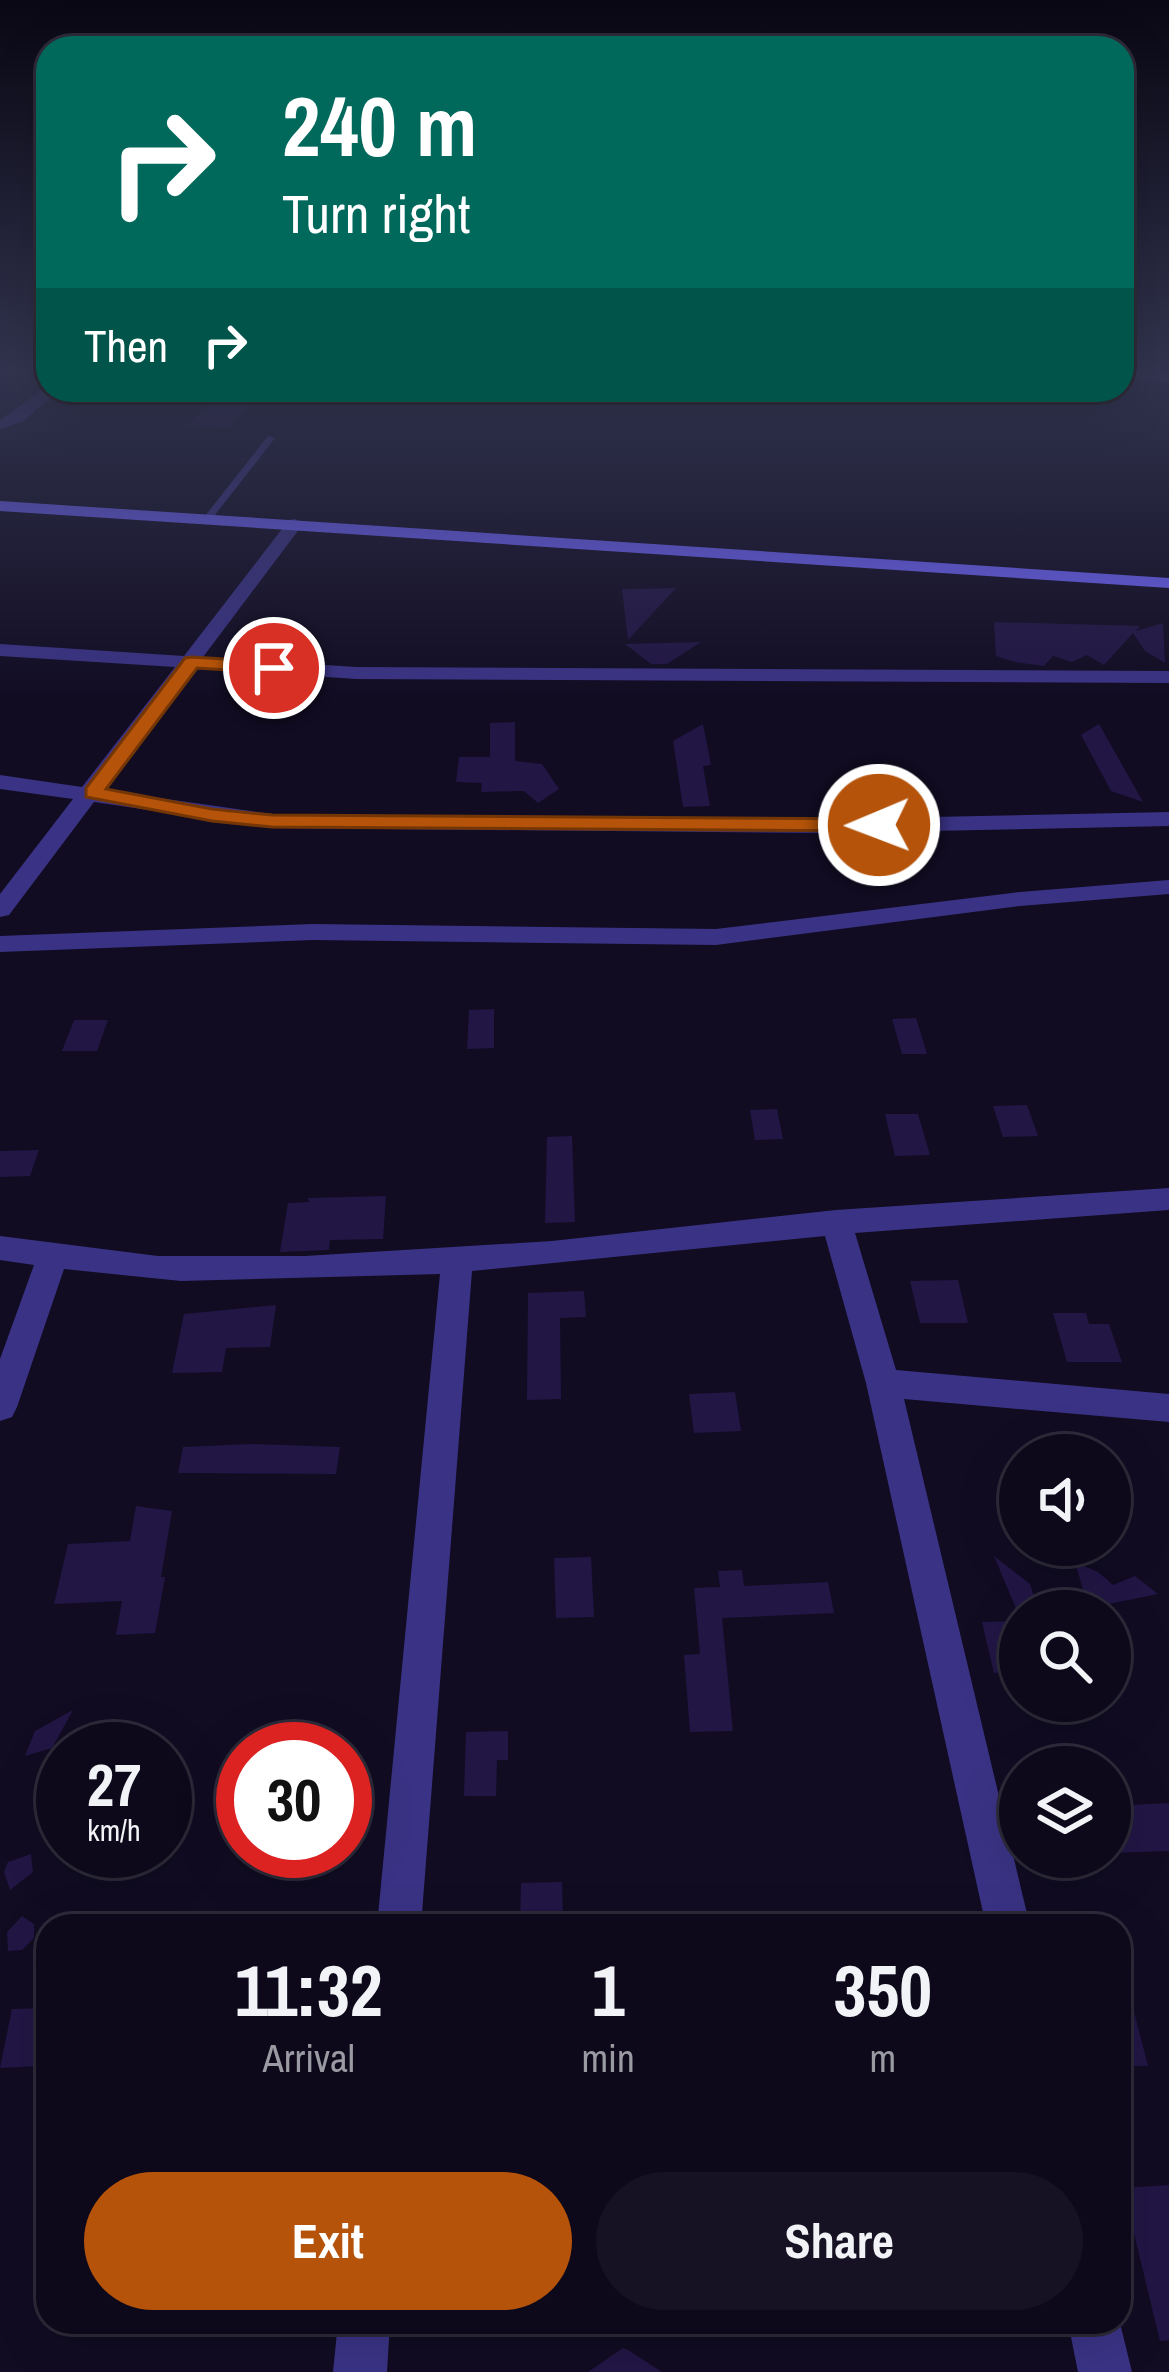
<!DOCTYPE html>
<html lang="en">
<head>
<meta charset="utf-8">
<style>
  body { margin:0; font-family:"Archivo Narrow",sans-serif; background:#161223; color:#f1f3f6; height:100vh; display:flex; flex-direction:column; font-size:45px; white-space:nowrap }
  * { box-sizing:border-box; margin:0 }
  p { font-size:39px; color:#9a9aa2 }
  .icon { flex:none; width:66px; height:66px; fill:none; stroke:currentColor; stroke-width:2; stroke-linecap:round; stroke-linejoin:round }
  .map { position:relative; flex:1; overflow:hidden }
  .drawer { position:absolute; left:36px; top:1914px; width:1095px; height:420px; display:flex; flex-direction:column; background:#0d091a; border-radius:36px; box-shadow:0 12px 48px #0002,0 0 0 3px #2d2a39 }
  .drawer>* { flex:none }
  .hud { position:absolute; left:36px; top:36px; width:1098px; height:366px; border-radius:36px; box-shadow:0 12px 48px #0002,0 0 0 3px #2d2a39; background:#00695c; color:#fff; overflow:hidden }
  .tools { position:absolute; left:999px; top:1434px; display:grid; gap:24px }
  .tools a { display:grid; place-items:center; width:132px; height:132px; border-radius:50%; background:#0d091a; box-shadow:0 12px 48px #0002,0 0 0 3px #2d2a39; font-size:60px }
  .speed { position:absolute; left:36px; top:1722px; display:flex; gap:24px; font-size:60px; font-weight:700; text-align:center }
  .speed>* { display:grid; place-content:center; width:156px; height:156px; border-radius:50%; background:#0d091a; box-shadow:0 12px 48px #0002,0 0 0 3px #2d2a39; line-height:1 }
  .speed small { font-size:30px; font-weight:400 }
  .speed .limit { border:18px solid #d22; background:#fff; color:#111 }
  .pin { position:absolute; display:grid; place-items:center; width:102px; height:102px; color:#fff; margin:-51px; border:6px solid #fff; border-radius:50%; box-shadow:0 3px 12px #0007 }
  .me { position:absolute; width:132px; margin:-66px; rotate:269deg; stroke-linejoin:round; filter:drop-shadow(0 0 9px #0008) }
  .turn { display:flex; align-items:center; gap:42px; height:252px; padding:0 48px; font-size:54px }
  .turn .icon { width:156px; height:156px; stroke-width:2.5 }
  .turn b { display:block; font-size:84px; line-height:102px }
  .then { display:flex; align-items:center; height:114px; padding:0 48px; background:#0003; gap:24px; font-size:45px }
  .eta { display:flex; justify-content:space-evenly; align-items:center; height:204px; text-align:center }
  .eta b { font-size:72px; font-weight:800; line-height:84px }
  .action { display:flex; gap:24px; margin-top:auto; padding:24px 48px }
  .action a { flex:1; height:138px; border-radius:72px; background:#b45309; color:#fff; font-size:48px; font-weight:800; line-height:138px; text-align:center }
  .action a+a { background:#161223; color:#f1f3f6 }
  .map>svg:first-child { display:block }
  .building { fill:#221645 }
  .lines { fill:none; stroke-linecap:round; stroke-linejoin:round }
  .lane { fill:#3a3385; fill-rule:evenodd }
  .street { fill:#3a3385; fill-rule:evenodd }
  .secondary { fill:#6f64ff; fill-rule:evenodd }
  .route { fill:#b45309; stroke:#753606; stroke-width:3 }
</style>
</head>
<body>
<div class="map">
<svg width="1169" height="2372" viewBox="0 0 1169 2372">
  <rect width="100%" height="100%" fill="#110c22"/>
  <g class="building">
    <polygon points="222,390 263,392 230,428 187,426"/>
    <polygon points="676,588 628,640 622,589"/>
    <polygon points="994,622 1140,626 1136,631 1163,623 1165,663 1145,651 1133,633 1104,665 1087,655 1072,662 1053,656 1044,666 1015,662 996,656"/>
    <polygon points="701,642 667,664 651,664 625,644"/>
    <polygon points="515,722 515,761 542,764 559,789 538,803 524,791 481,792 482,783 456,782 459,757 490,757 490,723"/>
    <polygon points="703,724 711,765 703,766 710,806 683,807 673,741"/>
    <polygon points="1099,724 1143,802 1111,791 1081,735"/>
    <polygon points="494,1009 494,1048 467,1049 469,1010"/>
    <polygon points="916,1018 927,1054 902,1054 892,1019"/>
    <polygon points="74,1020 108,1020 97,1051 62,1051"/>
    <polygon points="1027,1105 1038,1136 1003,1137 993,1106"/>
    <polygon points="777,1109 783,1139 755,1140 750,1110"/>
    <polygon points="885,1114 918,1114 930,1155 895,1156"/>
    <polygon points="572,1136 575,1222 545,1223 547,1137"/>
    <polygon points="39,1150 30,1176 0,1177 0,1151"/>
    <polygon points="386,1196 383,1239 330,1240 329,1250 280,1252 288,1203 310,1202 307,1198"/>
    <polygon points="958,1280 968,1323 920,1323 910,1281"/>
    <polygon points="584,1291 586,1317 560,1318 561,1399 527,1400 528,1293"/>
    <polygon points="276,1305 270,1347 226,1348 222,1372 172,1373 184,1314"/>
    <polygon points="1053,1313 1086,1313 1089,1324 1109,1324 1122,1362 1067,1362"/>
    <polygon points="735,1392 741,1431 694,1433 689,1394"/>
    <polygon points="252,1444 340,1447 336,1474 178,1473 183,1447"/>
    <polygon points="136,1506 172,1511 161,1577 165,1577 155,1633 116,1635 122,1601 54,1604 68,1544 130,1541"/>
    <polygon points="994,1556 1030,1584 1039,1611 1020,1611 1020,1618"/>
    <polygon points="591,1557 594,1617 556,1618 554,1558"/>
    <polygon points="1075,1562 1098,1572 1113,1585 1135,1576 1158,1594 1074,1611 1087,1603"/>
    <polygon points="742,1570 744,1586 828,1582 834,1613 722,1618 733,1731 690,1732 684,1655 700,1654 694,1588 720,1587 718,1571"/>
    <polygon points="1020,1621 1020,1672 994,1673 982,1622"/>
    <polygon points="73,1710 52,1748 25,1756 35,1731"/>
    <polygon points="508,1731 508,1760 497,1760 496,1796 464,1796 466,1732"/>
    <polygon points="1169,1803 1169,1851 1110,1853 1110,1806"/>
    <polygon points="31,1854 33,1872 10,1890 4,1872 8,1862"/>
    <polygon points="562,1882 563,1926 520,1926 521,1883"/>
    <polygon points="22,1916 34,1924 34,1938 22,1950 8,1951 7,1932"/>
    <polygon points="1127,1984 1148,2066 1119,2066 1119,1985"/>
    <polygon points="48,2008 38,2066 0,2068 12,2009"/>
    <polygon points="1169,2185 1169,2340 1160,2341 1123,2188"/>
    <polygon points="623,2348 628,2350 662,2372 588,2372"/>
  </g>
  <g class="lines">
    <polygon class="lane" points="268,436 275,438 211,520 205,520 205,516"/>
    <g class="street">
      <polygon points="1122,372 1169,374 1169,382 1122,380"/>
      <polygon points="47,387 59,390 22,422 0,429 0,420"/>
      <polygon points="295,519 303,524 203,657 356,667 1169,671 1169,683 356,679 195,668 103,790 272,814 831,819 1169,812 1169,826 831,833 272,828 94,802 9,915 0,917 0,894 73,799 0,789 0,775 82,787 175,667 0,656 0,644 184,656 289,520"/>
      <polygon points="1169,880 1169,894 1020,906 716,945 313,940 0,952 0,936 313,924 716,929 1020,892"/>
      <polygon points="1169,1188 1169,1210 855,1233 896,1370 1169,1394 1169,1422 904,1399 1030,1926 986,1926 866,1383 825,1236 472,1271 421,1926 377,1926 440,1274 181,1281 64,1269 17,1407 12,1417 0,1421 0,1359 34,1265 0,1260 0,1236 158,1256 305,1256 552,1241 836,1210"/>
      <polygon points="1119,2319 1132,2372 1078,2372 1068,2322"/>
      <polygon points="338,2322 390,2322 387,2372 333,2372"/>
    </g>
    <polygon class="secondary" points="0,501 1169,578 1169,588 0,511"/>
  </g>
  <linearGradient id="sky" x2="0" y2="1"><stop stop-color="#090713"/><stop offset="0.53" stop-color="#32344f"/><stop offset="1" stop-color="#32344f" stop-opacity="0"/></linearGradient>
  <rect width="1169" height="700" fill="url(#sky)"/>
  <polygon class="route" points="192,657 274,662 283,668 274,673 197,668 106,789 212,809 272,815 879,819 889,825 879,831 272,827 212,821 86,797 86,788 185,658"/>
</svg>
<div class="tools">
<a><svg class="icon" aria-label="sound" viewBox="0 0 24 24"><path d="M4 9h4l5-4v14l-5-4H4zM17 9q2 3 0 6"/></svg></a>
<a><svg class="icon" aria-label="search" viewBox="0 0 24 24"><circle cx="10" cy="10" r="6"/><path d="M15 15l6 6"/></svg></a>
<a><svg class="icon" aria-label="layers" viewBox="0 0 24 24"><path d="M12 4l9 5-9 5-9-5zM3 14l9 5 9-5"/></svg></a>
</div>
<div class="speed"><div>27<small>km/h</small></div><div class="limit">30</div></div>
<div class="pin" style="left:274px;top:668px;background:#d93025"><svg class="icon" aria-label="arrive" viewBox="0 0 24 24"><path d="M6 21V4h12l-3 4 3 4H6"/></svg></div>
<svg class="me" style="left:879px;top:825px" viewBox="-20 -20 40 40"><circle r="17" fill="#b45309" stroke="#fff" stroke-width="3"/><path d="M0-11L8 9 0 5-8 9z" fill="#fff"/></svg>
<div class="hud">
<div class="turn"><svg class="icon" aria-label="right" viewBox="0 0 24 24"><path d="M7 20v-9h11M14 6l5 5-5 5"/></svg><div><b>240 m</b>Turn right</div></div>
<div class="then">Then<svg class="icon" aria-label="right" viewBox="0 0 24 24"><path d="M7 20v-9h11M14 6l5 5-5 5"/></svg></div>
</div>
<section class="drawer">
<div class="eta">
<div><b>11:32</b><p>Arrival</p></div>
<div><b>1</b><p>min</p></div>
<div><b>350</b><p>m</p></div>
</div>
<div class="action"><a>Exit</a><a>Share</a></div>
</section>
</div>
</body>
</html>
